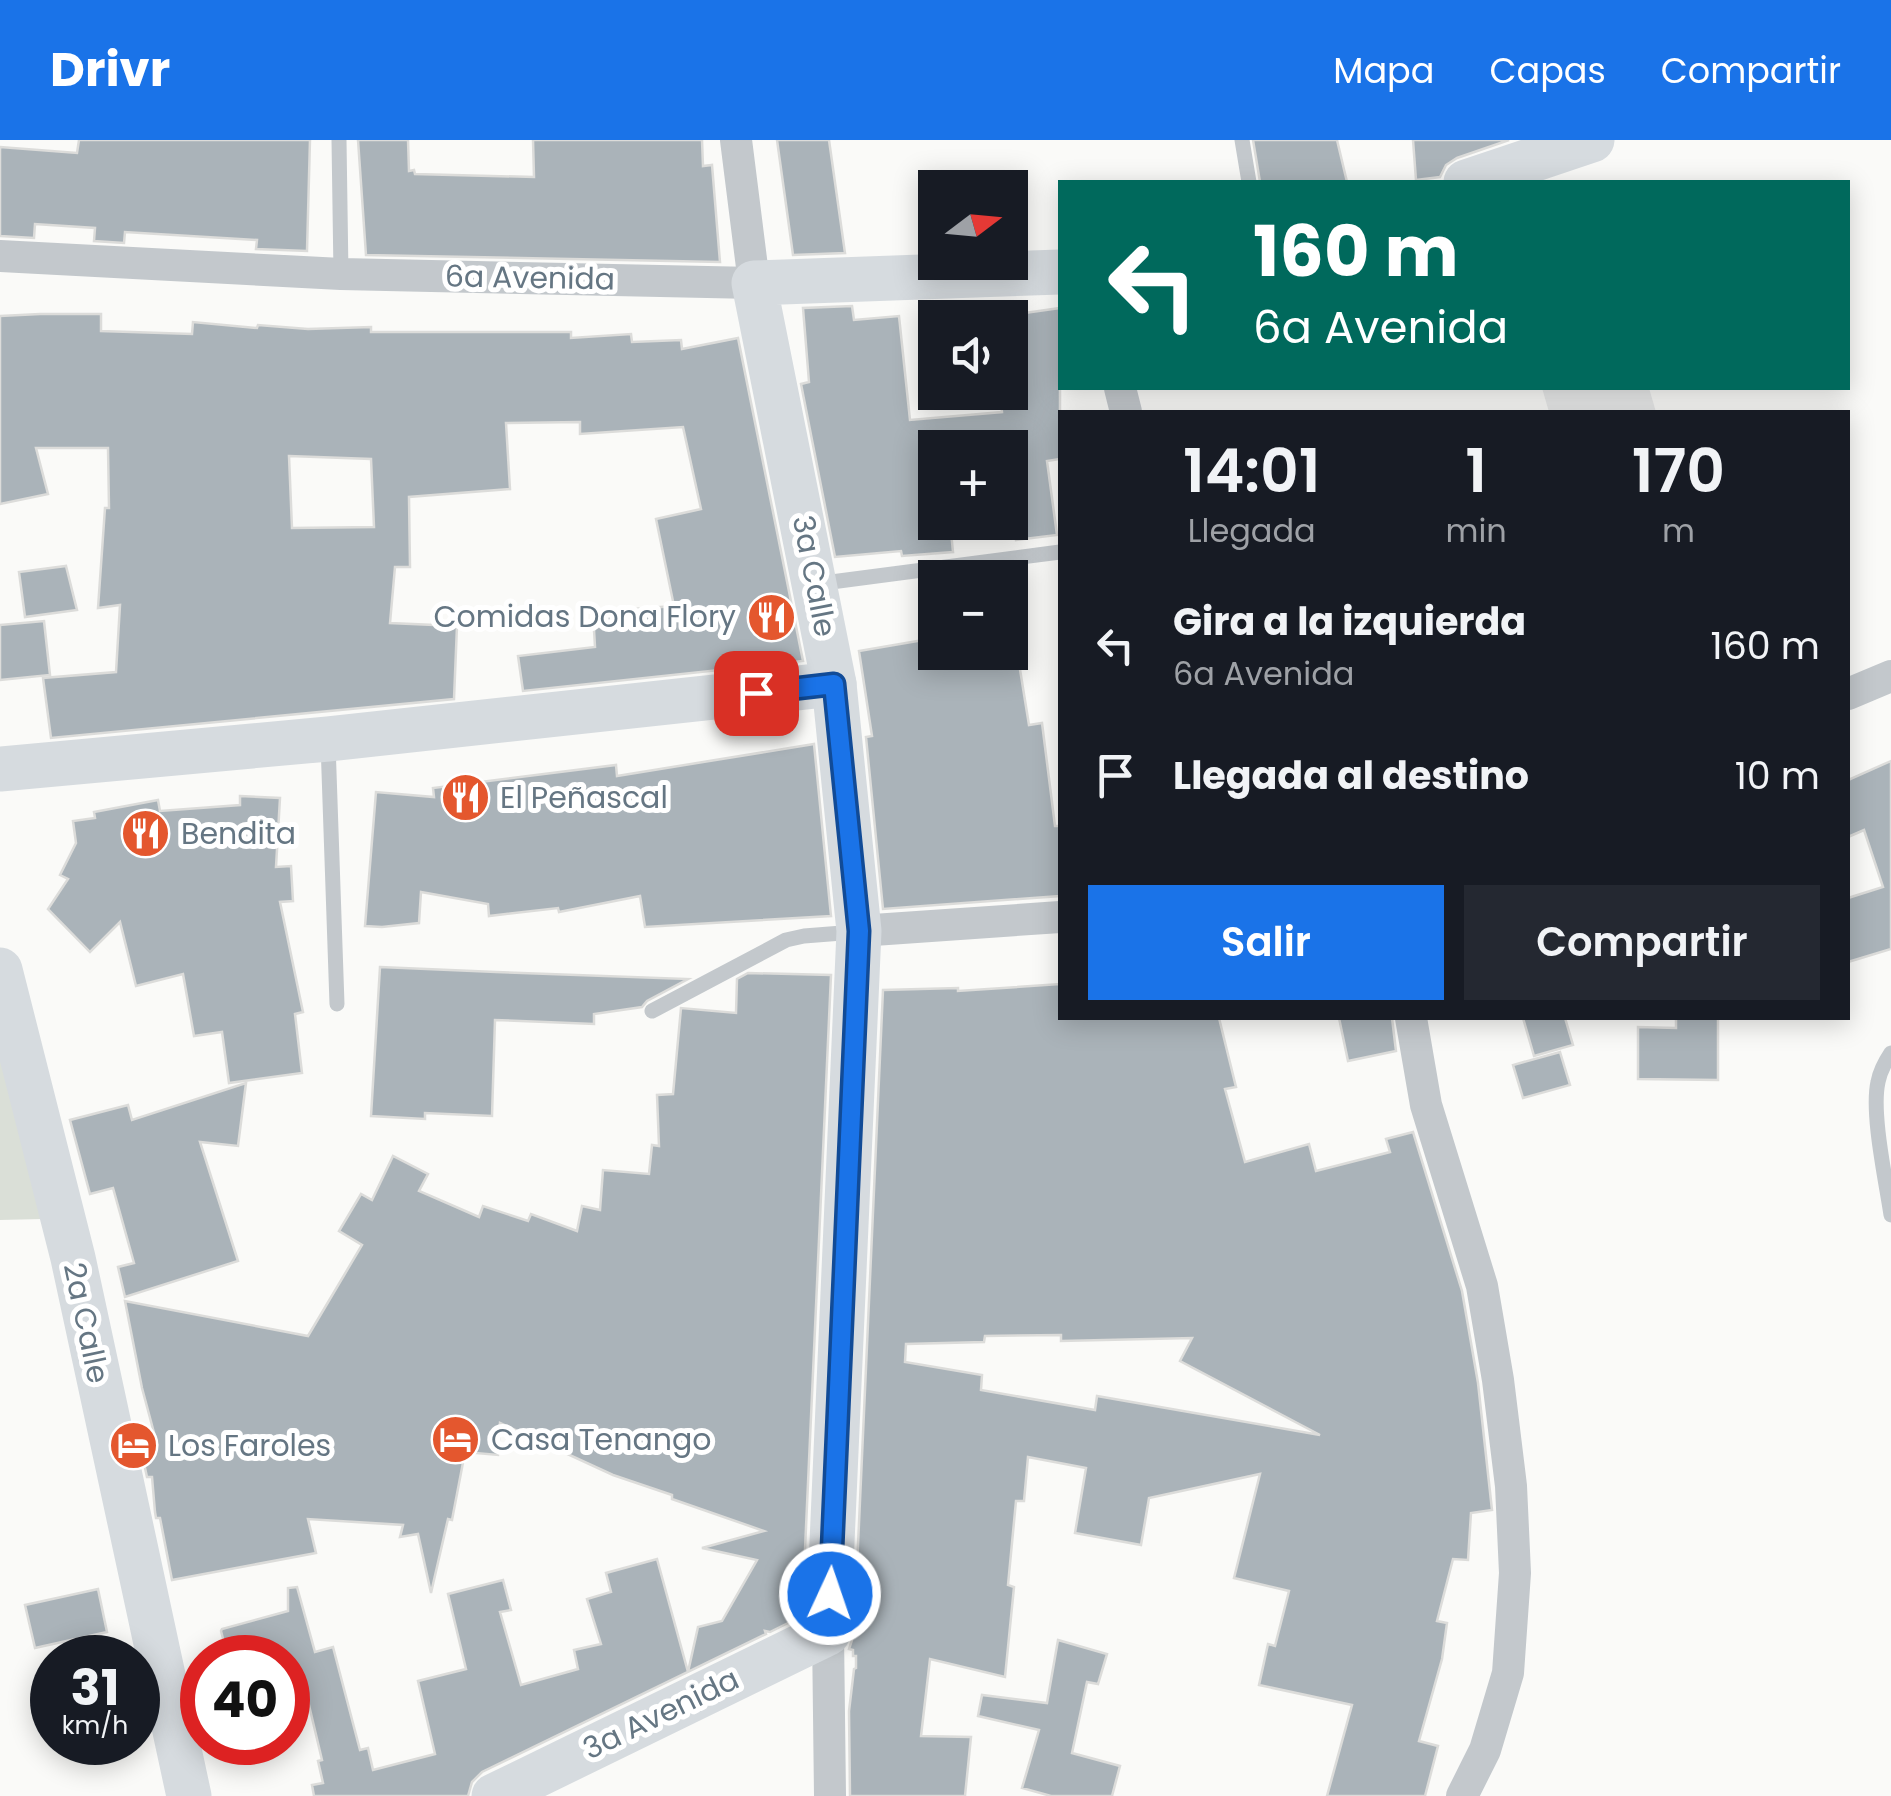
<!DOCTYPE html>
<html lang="es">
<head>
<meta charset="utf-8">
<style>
  body { margin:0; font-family:Poppins,sans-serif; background:#242831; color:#f1f3f6; height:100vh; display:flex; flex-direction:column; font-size:38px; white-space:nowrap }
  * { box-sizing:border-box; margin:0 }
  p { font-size:32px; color:#9ea1a6 }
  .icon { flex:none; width:55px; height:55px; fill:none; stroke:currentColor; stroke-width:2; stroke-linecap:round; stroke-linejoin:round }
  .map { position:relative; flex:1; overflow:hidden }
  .panel { position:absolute; left:1058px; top:270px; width:792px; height:610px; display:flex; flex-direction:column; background:#171b24; border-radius:0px; box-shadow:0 5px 25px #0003 }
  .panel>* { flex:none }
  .guide { position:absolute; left:1058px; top:40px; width:792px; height:210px; border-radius:0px; box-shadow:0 5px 25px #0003; background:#00695c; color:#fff; overflow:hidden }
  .needle { width:65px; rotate:74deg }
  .tools { position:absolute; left:918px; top:30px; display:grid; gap:20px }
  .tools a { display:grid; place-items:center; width:110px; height:110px; border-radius:0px; background:#171b24; box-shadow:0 5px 25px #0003; font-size:50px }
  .speed { position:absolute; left:30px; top:1495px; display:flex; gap:20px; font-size:50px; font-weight:700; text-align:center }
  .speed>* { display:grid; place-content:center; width:130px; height:130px; border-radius:50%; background:#171b24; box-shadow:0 5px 25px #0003; line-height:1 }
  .speed small { font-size:25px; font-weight:400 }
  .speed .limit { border:15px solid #d22; background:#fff; color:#111 }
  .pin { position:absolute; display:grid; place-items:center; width:85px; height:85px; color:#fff; margin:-42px; border-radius:20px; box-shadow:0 5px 15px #0006 }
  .me { position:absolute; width:110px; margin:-55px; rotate:3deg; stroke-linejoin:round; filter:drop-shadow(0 0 8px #0008) }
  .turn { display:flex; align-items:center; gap:35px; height:210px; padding:0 30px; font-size:45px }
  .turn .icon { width:130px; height:130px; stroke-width:2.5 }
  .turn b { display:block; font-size:70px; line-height:85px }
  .eta { display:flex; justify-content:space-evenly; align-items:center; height:170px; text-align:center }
  .eta b { font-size:60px; font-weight:600; line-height:70px }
  .button { display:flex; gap:20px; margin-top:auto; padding:20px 30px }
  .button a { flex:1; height:115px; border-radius:0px; background:#1a73e8; color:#fff; font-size:40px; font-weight:600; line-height:115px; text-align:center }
  .button a+a { background:#242831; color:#f1f3f6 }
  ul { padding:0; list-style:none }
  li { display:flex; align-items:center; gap:30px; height:130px; padding:0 30px }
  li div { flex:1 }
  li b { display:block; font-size:38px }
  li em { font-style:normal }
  header { display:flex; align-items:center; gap:60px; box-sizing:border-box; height:140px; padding:0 50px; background:#1a73e8; color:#fff }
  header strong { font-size:48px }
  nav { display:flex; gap:55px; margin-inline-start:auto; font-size:35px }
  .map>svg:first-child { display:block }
  .built { fill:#e8e9e9 }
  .green { fill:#dadfd7 }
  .building { fill:#aab3b9; stroke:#dcdcda; stroke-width:2.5; fill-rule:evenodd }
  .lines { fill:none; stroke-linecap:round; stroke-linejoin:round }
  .lane { stroke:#c3c8cc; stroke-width:15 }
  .street { stroke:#c3c8cc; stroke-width:32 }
  .secondary { stroke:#d6dbdf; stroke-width:45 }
  .route-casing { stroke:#114b97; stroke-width:25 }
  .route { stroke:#1a73e8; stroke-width:18 }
  .labels { text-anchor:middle; stroke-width:10; stroke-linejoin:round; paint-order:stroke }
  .street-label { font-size:30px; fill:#657683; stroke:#fff }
  .poi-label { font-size:30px; fill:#657683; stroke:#fff; text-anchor:start }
</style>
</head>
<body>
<header>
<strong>Drivr</strong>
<nav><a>Mapa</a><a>Capas</a><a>Compartir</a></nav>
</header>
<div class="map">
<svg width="1891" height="1656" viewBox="0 0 1891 1656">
  <rect width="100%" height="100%" fill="#fafaf8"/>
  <polygon class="built" points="1542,248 1649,248 1656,272 1549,272"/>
  <polygon class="green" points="0,886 42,1079 0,1080"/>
  <g class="building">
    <polygon points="79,0 310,0 307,111 256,109 257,100 125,92 124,103 94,101 95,88 35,84 34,98 0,96 0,7 77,13"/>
    <polygon points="358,0 408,0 409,31 414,30 415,34 534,37 533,0 702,0 703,26 712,25 720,122 366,115"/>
    <polygon points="777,0 829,0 845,113 793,115"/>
    <polygon points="1253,0 1337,0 1347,42 1260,42"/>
    <polygon points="1413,0 1509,0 1457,18 1446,25 1440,37 1416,40"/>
    <polygon points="852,166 854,180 899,176 910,280 1002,272 1000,252 1010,252 1010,175 1060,168 1060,319 1047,321 1057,395 1016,400 1010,354 1010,308 935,308 935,382 950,382 953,412 902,416 901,411 835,417 801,244 809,242 803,168"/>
    <path d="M40 174H101V191L192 194 193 182 257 188 258 185 308 189 371 187V192H571V198L631 194 632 202 681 200 682 209 738 198 803 521 523 551 518 516 595 507 593 472 674 466 656 379 701 369 683 287 580 294V282L506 283 510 349 409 357 410 427H395L390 483 457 486 454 559 51 598 43 538 116 532 120 465 98 468 105 368H109L108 308H36L48 354 0 364V176ZM289 316 371 319 374 387 292 388Z"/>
    <polygon points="66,426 77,470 25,477 19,432"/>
    <polygon points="44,481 50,535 0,540 0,485"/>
    <polygon points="935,498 935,512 946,512 949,528 1018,517 1029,585 1042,583 1055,686 1060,686 1060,756 883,769 866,597 872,596 859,511"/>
    <polygon points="814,604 831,776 645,787 640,756 559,772 558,768 489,776 488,764 421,752 419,783 382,787 365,786 376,652 434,657 433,648 616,625 617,636"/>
    <polygon points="1891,621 1891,809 1848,822 1848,758 1883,747 1864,690 1848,697 1848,640"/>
    <polygon points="240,656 280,658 276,727 291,726 293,761 280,762 303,872 295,874 302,933 229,943 222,892 194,896 183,834 136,846 120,782 90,812 48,769 68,739 60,735 76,703 73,681 95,678 94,672 158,660 160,671 240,665"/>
    <polygon points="380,827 496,832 688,839 647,861 642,867 594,874 594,884 495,880 492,976 425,973 425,979 371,976"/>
    <polygon points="748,833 831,835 802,1476 770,1492 765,1491 766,1494 482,1632 472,1642 468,1656 314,1656 312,1645 323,1643 318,1621 322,1620 308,1561 288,1566 288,1518 228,1518 221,1491 222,1489 288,1471 288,1448 297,1447 315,1512 333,1507 360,1610 368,1608 373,1630 435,1614 418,1541 466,1529 448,1454 503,1440 511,1470 500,1472 521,1545 578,1529 574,1510 601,1504 587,1459 611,1452 606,1433 657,1419 688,1532 698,1487 722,1481 757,1420 702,1408 764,1391 672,1359 672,1355 613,1335 500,1283 498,1315 465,1312 452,1380 448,1379 431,1453 418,1394 400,1397 403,1385 308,1379 316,1413 172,1440 160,1378 156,1378 155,1372 152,1337 147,1337 140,1305 157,1304 142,1248 125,1161 308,1196 362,1105 339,1091 361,1054 372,1060 393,1016 428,1034 419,1051 479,1077 483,1066 528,1081 531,1074 577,1091 582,1066 600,1070 603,1030 649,1034 652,1005 659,1006 657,955 673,954 681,868 736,873 737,839"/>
    <path d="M1060 844V878H1219L1236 947 1225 949 1245 1022 1309 1004 1316 1031 1390 1012 1386 999 1413 992 1462 1151 1478 1243 1492 1370 1471 1373 1468 1420 1453 1419 1437 1481 1447 1483 1442 1519 1419 1601 1438 1606 1425 1656H1327L1352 1565 1259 1545 1268 1504 1275 1506 1289 1451 1234 1438 1260 1334 1149 1358 1141 1405 1075 1393 1086 1328 1028 1317 1024 1361H1016L1008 1445 1014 1447 1005 1537 930 1519 921 1596 971 1597 965 1656H850L849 1571 854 1529 856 1528V1516H853V1510L849 1509 854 1494 883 850 958 848V851ZM1061 1195V1201L1192 1198 1180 1221 1320 1295 1097 1256 1095 1270 981 1250 982 1235 905 1222 906 1204 984 1202 985 1196Z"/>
    <polygon points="1339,878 1392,878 1396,911 1348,921"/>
    <polygon points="1523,878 1565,878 1573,905 1534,916"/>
    <polygon points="1676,878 1718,878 1718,940 1638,939 1638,887 1676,888"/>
    <polygon points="1560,912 1570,945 1523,958 1513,925"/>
    <polygon points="246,943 238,1006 200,1002 238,1121 125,1157 118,1127 134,1123 113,1048 90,1054 70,980 128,965 132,980"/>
    <polygon points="98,1449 107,1492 35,1508 25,1465"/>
    <polygon points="1058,1500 1107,1514 1098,1544 1087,1542 1072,1613 1120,1626 1112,1656 1051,1656 1022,1648 1039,1590 978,1576 982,1555 1047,1563"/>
  </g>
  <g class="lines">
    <g class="lane">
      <polyline points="339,0 341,134"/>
      <polyline points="1242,0 1249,42"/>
      <polyline points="816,444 1060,412"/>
      <polyline points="328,603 337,864"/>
      <polyline points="652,871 786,800 804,796 855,792"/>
      <path d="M1891 913C1885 922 1880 931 1878 942 1871 973 1886 1041 1891 1075"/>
    </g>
    <g class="street">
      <polyline points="0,116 341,134 754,143 736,0"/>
      <polyline points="1120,248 1126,272"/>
      <polyline points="1848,554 1891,536"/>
      <polyline points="859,791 1060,777"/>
      <polyline points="1411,878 1426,965 1482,1146 1498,1240 1511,1346 1515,1433 1508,1533 1485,1610 1462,1656"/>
      <polyline points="828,1493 830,1656"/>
    </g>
    <g class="secondary">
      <polyline points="1466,42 1592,0"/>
      <polyline points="0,629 328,599 834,544"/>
      <polyline points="0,830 73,1118 189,1656"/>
      <polyline points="494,1656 828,1493 859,791 834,544 754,143 1060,132"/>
    </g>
  </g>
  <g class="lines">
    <defs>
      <polyline id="route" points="756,553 834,544 859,791 830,1454"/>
    </defs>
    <use href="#route" class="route-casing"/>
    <use href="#route" class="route"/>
  </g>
  <defs>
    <symbol id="restaurant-disc" viewBox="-11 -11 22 22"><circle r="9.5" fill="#e4572e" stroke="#fff"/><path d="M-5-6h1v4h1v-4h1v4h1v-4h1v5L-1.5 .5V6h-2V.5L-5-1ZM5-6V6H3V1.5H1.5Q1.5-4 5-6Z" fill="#fff"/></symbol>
    <symbol id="hotel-disc" viewBox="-11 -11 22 22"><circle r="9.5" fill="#e4572e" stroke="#fff"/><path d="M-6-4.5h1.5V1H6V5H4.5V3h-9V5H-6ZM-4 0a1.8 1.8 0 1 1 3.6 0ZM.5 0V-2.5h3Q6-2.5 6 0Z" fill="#fff"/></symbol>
  </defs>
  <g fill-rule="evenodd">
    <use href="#restaurant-disc" x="744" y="450" width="55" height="55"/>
    <use href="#restaurant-disc" x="438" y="630" width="55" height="55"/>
    <use href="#restaurant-disc" x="118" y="666" width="55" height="55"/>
    <use href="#hotel-disc" x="428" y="1272" width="55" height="55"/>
    <use href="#hotel-disc" x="106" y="1278" width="55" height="55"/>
  </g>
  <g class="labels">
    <g class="street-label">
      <text transform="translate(530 138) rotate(1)" y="10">6a Avenida</text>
      <text transform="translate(814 436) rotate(79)" y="10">3a Calle</text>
      <text transform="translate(86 1183) rotate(78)" y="10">2a Calle</text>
      <text transform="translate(661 1574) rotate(-26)" y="10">3a Avenida</text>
    </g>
    <g class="poi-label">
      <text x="736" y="487" text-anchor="end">Comidas Dona Flory</text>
      <text x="500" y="668">El Peñascal</text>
      <text x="181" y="704">Bendita</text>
      <text x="491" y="1310">Casa Tenango</text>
      <text x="168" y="1316">Los Faroles</text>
    </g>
  </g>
</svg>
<div class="tools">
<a><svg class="needle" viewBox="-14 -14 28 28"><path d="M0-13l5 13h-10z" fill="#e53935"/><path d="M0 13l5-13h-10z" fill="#9ea1a6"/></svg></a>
<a><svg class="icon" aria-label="sound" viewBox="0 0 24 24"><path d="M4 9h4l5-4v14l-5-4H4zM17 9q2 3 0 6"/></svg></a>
<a>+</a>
<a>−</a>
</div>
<div class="speed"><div>31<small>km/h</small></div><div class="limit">40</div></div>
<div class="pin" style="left:756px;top:553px;background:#d93025"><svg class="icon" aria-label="arrive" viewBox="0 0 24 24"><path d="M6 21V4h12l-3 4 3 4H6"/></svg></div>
<svg class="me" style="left:830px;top:1454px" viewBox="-20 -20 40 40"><circle r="17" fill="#1a73e8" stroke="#fff" stroke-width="3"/><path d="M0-11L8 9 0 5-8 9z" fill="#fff"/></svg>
<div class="guide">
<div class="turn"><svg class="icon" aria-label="left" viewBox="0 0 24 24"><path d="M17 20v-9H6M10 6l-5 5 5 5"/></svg><div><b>160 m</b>6a Avenida</div></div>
</div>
<section class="panel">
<div class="eta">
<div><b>14:01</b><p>Llegada</p></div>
<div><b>1</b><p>min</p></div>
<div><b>170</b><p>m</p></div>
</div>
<ul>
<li><svg class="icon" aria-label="left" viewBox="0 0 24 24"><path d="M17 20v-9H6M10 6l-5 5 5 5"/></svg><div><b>Gira a la izquierda</b><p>6a Avenida</p></div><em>160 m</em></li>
<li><svg class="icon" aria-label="arrive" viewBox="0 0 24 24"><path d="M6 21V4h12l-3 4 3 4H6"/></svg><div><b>Llegada al destino</b></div><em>10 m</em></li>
</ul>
<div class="button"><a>Salir</a><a>Compartir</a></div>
</section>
</div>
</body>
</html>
